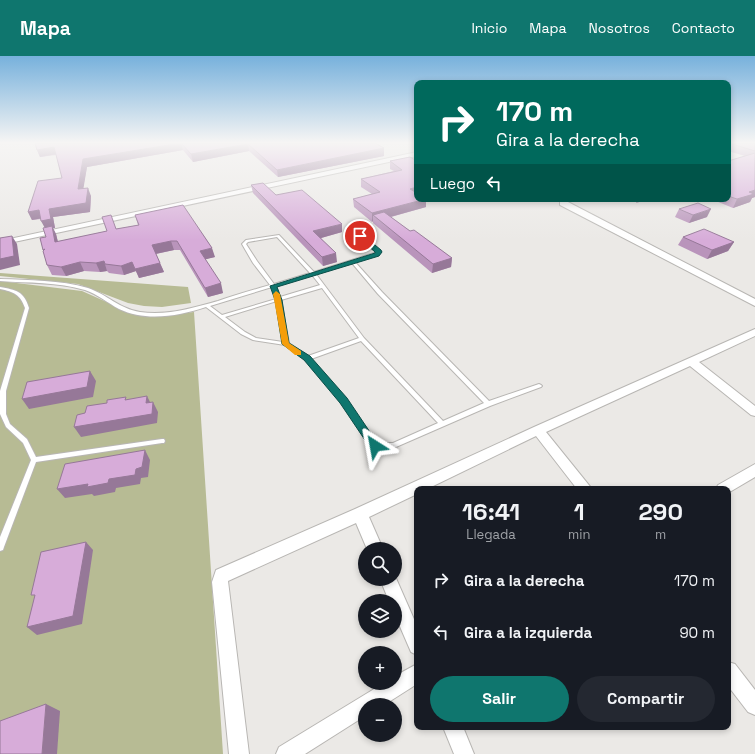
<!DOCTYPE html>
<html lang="es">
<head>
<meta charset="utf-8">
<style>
  body { margin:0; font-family:"Space Grotesk",sans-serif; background:#242831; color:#f1f3f6; height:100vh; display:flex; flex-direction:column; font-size:15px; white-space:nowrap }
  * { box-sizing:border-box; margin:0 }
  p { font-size:13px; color:#9ea1a6 }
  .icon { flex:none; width:22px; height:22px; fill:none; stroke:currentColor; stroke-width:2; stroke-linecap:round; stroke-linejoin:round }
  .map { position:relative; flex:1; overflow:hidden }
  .panel { position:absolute; left:414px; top:430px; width:317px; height:244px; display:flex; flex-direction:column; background:#171b24; border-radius:8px; box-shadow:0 2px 6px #0003 }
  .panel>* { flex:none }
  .hud { position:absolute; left:414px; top:24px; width:317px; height:122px; border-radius:8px; box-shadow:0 2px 6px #0003; background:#00695c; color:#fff; overflow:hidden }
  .controls { position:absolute; left:358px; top:486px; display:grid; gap:8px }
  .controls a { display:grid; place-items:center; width:44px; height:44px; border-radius:50%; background:#171b24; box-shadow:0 2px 6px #0003; font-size:20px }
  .pin { position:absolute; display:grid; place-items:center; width:34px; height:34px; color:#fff; margin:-17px; border:2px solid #fff; border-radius:50%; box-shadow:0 1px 4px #0007 }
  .me { position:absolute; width:44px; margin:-22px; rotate:326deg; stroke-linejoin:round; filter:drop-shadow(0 0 3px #0008) }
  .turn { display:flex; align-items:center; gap:14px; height:84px; padding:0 16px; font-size:18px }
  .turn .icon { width:52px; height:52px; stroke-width:2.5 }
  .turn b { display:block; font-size:28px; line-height:34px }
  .then { display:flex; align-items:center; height:38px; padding:0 16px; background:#0003; gap:8px; font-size:15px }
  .eta { display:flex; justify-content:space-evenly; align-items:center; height:68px; text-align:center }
  .eta b { font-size:24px; font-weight:700; line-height:28px }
  .action { display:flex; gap:8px; margin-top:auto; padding:8px 16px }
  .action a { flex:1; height:46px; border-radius:24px; background:#0f766e; color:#fff; font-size:16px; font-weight:700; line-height:46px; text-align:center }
  .action a+a { background:#242831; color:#f1f3f6 }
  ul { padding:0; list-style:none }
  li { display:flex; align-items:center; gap:12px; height:52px; padding:0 16px }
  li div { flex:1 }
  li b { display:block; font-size:15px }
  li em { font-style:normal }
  header { display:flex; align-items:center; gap:24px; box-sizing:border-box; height:56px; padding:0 20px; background:#0f766e; color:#fff }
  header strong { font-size:19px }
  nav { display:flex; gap:22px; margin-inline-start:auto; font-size:14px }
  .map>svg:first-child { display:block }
  .green { fill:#b7bb94 }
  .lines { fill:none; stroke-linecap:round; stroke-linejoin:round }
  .service-casing { stroke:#b8b6b3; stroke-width:2 }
  .minor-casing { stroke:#b8b6b3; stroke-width:2 }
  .service { fill:#fff; fill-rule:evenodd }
  .minor { fill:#fff; fill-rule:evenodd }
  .wall { fill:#b994bb }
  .shaded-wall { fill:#967898 }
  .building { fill:#d7acd9; stroke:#967898 }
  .route { fill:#0f766e; stroke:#0a4d48 }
  .slow { fill:#f59e0b }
</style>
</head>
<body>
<header>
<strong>Mapa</strong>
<nav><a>Inicio</a><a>Mapa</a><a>Nosotros</a><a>Contacto</a></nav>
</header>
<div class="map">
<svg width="755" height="698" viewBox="0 0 755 698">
  <rect width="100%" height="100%" fill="#ebe9e6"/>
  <g class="green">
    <polygon points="0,217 188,231 191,247 162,251 144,250 128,247 78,228 0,220"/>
    <polygon points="0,225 82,235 129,256 165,259 194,256 223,698 0,698"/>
  </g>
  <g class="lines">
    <defs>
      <g id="service">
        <path d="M350 171H352L381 196 378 199 355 206 382 236 489 345 539 328 541 329 542 330 541 331 490 350 396 391 375 393 373 392 341 345 305 303 285 289 253 284 241 278 206 251C179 260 146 266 119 253 108 247 97 238 85 234 58 226 28 227 0 225V223C29 224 60 224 88 232 106 238 120 253 140 256 167 260 192 252 218 245 235 239 253 234 270 229L253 207 242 188 246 184 279 179 314 216 377 196 350 173ZM277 181 310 217 274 228 257 205 246 188 248 186ZM352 207 378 238 484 347 443 365 364 282 316 218ZM312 219 320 229 280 241 276 230ZM272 231 276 243 222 259 210 250ZM322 232 359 282 308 300 289 287 281 244ZM277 245 283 286 256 282 245 276 225 261ZM361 285 438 367 393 387H377L345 343 311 303Z"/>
        <path d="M0 231C16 234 24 235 29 252L6 335V358L10 368 27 383 36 401 162 383H164L165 385 164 387H162L36 406 4 491 3 494 0 495V481L31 404 23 387 6 371 0 358V335L25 252C20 238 14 236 0 233Z"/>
      </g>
      <g id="minor">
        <polygon points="417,96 417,100 0,189 0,185"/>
        <polygon points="560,145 566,145 755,243 755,250 560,149"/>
        <polygon points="755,273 755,280 699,306 755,350 755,360 751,359 690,310 546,376 592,433 577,433 536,380 427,433 417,433 417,438 369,461 383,493 367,493 356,467 228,525 249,698 229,698 212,526 216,514 355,453 534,371"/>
        <polygon points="755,408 755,421 728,437 728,433 716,433 718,429"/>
        <polygon points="395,520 417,570 417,599 411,596 395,559 395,545 389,545 380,523 395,523"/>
        <polygon points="728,606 735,608 755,634 755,659 748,656 728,630"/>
        <polygon points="417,608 417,628 384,649 365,649 365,660 305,698 276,698 279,691 384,627 395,627 395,620"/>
        <polygon points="443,671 463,671 474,698 454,698"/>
      </g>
    </defs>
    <use href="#service" class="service-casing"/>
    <use href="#minor" class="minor-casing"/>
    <use href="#service" class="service"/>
    <use href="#minor" class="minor"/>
  </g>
  <g class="wall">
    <polygon points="35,87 375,87 384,92 384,100 278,121 249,95 193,106 183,94 87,111 83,132 91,140 90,156 53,161 55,172 53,172 56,178 58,186 107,175 117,173 138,169 135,159 215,201 205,203 223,237 208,241 180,194 174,194 156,198 164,216 139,222 136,215 124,219 109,217 107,215 100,216 84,215 66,220 52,219 47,209 43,194 46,181 45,171 41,163 32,164 28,156 62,122 56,99 40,101 37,94"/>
    <polygon points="728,87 755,87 755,141 752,142 750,146 733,152 711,143 728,143 728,105 745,100 728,95"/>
    <polygon points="410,101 417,143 426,151 391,161 410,175 452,202 451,211 432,217 373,167 373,165 372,166 354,151 353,143 372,138 361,131 361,123 394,115 390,113 390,105"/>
    <polygon points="251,129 276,139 342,176 321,182 337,206 323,210 253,137"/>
    <polygon points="679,153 707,161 689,167 675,161"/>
    <polygon points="683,181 734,186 728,195 707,203 678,189"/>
  </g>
  <g class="shaded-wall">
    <polygon points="181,87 183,94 87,111 82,141 78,133 83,103"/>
    <polygon points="248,88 249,95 193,106 191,98"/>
    <polygon points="54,91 57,98 40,101 37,94"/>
    <polygon points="384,92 384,100 278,121 277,114"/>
    <polygon points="417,131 417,139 410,133"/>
    <polygon points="88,132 91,140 90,156 53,161 55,172 53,172 56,178 60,195 46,174 41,165 49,153"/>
    <polygon points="755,134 755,141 752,142 750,146 733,152 737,143 749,136"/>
    <polygon points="426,143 426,151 379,164 373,159 373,165 372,166 372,157"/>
    <polygon points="638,143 650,143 636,147"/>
    <polygon points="711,153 707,161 689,167 693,159"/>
    <polygon points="39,154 43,162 32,164 28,156"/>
    <polygon points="342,168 342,176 314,184 313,175"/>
    <polygon points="12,180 17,188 20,209 0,214 0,203"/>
    <polygon points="171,185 174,194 155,198 152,189"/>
    <polygon points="734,186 728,195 707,203 712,194"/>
    <polygon points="212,192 215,201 203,204 200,195"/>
    <polygon points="336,197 337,206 323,210 322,201"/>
    <polygon points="452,202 451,211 432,217 433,208"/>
    <polygon points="104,205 107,215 100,216 96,207"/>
    <polygon points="80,206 84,215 66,220 61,211"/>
    <polygon points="132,206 136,215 124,219 121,210"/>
    <polygon points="160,207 164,216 139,222 135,213"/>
    <polygon points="221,227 223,237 208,241 205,232"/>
    <polygon points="90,315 96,325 93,341 29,353 22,343"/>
    <polygon points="147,340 152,350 146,347"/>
    <polygon points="153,346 158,356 157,367 81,381 74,371"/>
    <polygon points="145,394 150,404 148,421 141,422 140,428 116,432 115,436 94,440 92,438 65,442 57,433 109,423 136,413"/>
    <polygon points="86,486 93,494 82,568 37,579 27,571"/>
    <polygon points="46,648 60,655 57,698 42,698"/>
  </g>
  <g class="building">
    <polygon points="35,87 375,87 384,92 277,114 248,88 191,98 181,87 83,103 78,133 88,132 86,147 49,153 51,163 41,165 39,154 28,156 38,125 62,122 54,91 37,94"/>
    <polygon points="729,87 755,87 755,95"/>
    <polygon points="755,97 755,134 749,136 754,138 737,143 728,140 728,105"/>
    <polygon points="410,101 417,105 417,131 410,133 417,137 417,143 426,143 372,157 353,143 380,136 361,123 402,114 390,105"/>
    <polygon points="263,127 276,139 302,134 342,168 313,175 336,197 322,201 251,129"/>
    <polygon points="698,147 711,153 693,159 679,153"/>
    <polygon points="183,149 212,192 200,195 221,227 205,232 177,185 171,185 152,189 160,207 135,213 132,206 121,210 105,208 104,205 96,207 80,206 61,211 47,209 43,195 45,193 43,194 40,182 46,181 43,172 52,170 55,186 107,175 102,161 111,159 116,173 139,169 135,159"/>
    <polygon points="384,156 410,175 414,174 452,202 433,208 373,159"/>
    <polygon points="704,173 734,186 712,194 683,181"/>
    <polygon points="12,180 14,200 0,203 0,182"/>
    <polygon points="90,315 87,331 22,343 27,326"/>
    <polygon points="147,340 146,347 153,346 152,358 74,371 77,359 85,357 87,350 107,347 107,344 126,341 125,344"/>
    <polygon points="145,394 142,411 136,413 135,419 109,423 108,427 87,431 88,428 57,433 65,408"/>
    <polygon points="86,486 73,560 27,571 35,539 31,539 41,496"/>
    <polygon points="46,648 42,698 0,698 0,665"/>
  </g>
  <linearGradient id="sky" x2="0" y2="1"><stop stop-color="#77b1dc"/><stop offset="0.47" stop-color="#f6f5f4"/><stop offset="1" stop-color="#f6f5f4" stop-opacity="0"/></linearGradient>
  <rect width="755" height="184" fill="url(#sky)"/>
  <polygon class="route" points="358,179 363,179 381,194 382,196 379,200 277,231 282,244 289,287 310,300 347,342 378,388 380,390 378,393 371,393 340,347 304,304 282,288 275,244 270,230 375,197 375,196 358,181"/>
  <polygon class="slow" points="276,235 280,238 289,287 301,295 301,299 295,299 282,288 273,238"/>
</svg>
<div class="controls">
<a><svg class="icon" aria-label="search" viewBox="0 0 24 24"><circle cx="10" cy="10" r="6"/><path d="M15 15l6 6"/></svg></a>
<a><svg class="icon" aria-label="layers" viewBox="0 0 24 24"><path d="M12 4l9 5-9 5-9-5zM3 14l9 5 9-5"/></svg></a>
<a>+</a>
<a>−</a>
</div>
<div class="pin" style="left:360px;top:180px;background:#d93025"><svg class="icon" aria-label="arrive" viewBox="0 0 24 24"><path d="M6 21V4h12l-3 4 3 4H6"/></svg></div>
<svg class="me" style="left:375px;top:390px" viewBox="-20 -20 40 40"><path d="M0-17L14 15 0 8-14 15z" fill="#0f766e" stroke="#fff" stroke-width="4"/></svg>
<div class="hud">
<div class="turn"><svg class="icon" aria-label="right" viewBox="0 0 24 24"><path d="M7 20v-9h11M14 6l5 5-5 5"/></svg><div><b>170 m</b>Gira a la derecha</div></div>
<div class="then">Luego<svg class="icon" aria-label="left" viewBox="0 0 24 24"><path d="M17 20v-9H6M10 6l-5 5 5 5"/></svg></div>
</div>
<section class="panel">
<div class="eta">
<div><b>16:41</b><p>Llegada</p></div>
<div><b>1</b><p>min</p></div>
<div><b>290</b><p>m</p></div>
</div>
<ul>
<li><svg class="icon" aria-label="right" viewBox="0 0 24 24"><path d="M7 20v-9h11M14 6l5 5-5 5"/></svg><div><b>Gira a la derecha</b></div><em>170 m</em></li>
<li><svg class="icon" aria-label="left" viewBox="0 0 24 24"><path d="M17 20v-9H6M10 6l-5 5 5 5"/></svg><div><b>Gira a la izquierda</b></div><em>90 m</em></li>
</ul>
<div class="action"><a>Salir</a><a>Compartir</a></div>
</section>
</div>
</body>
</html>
